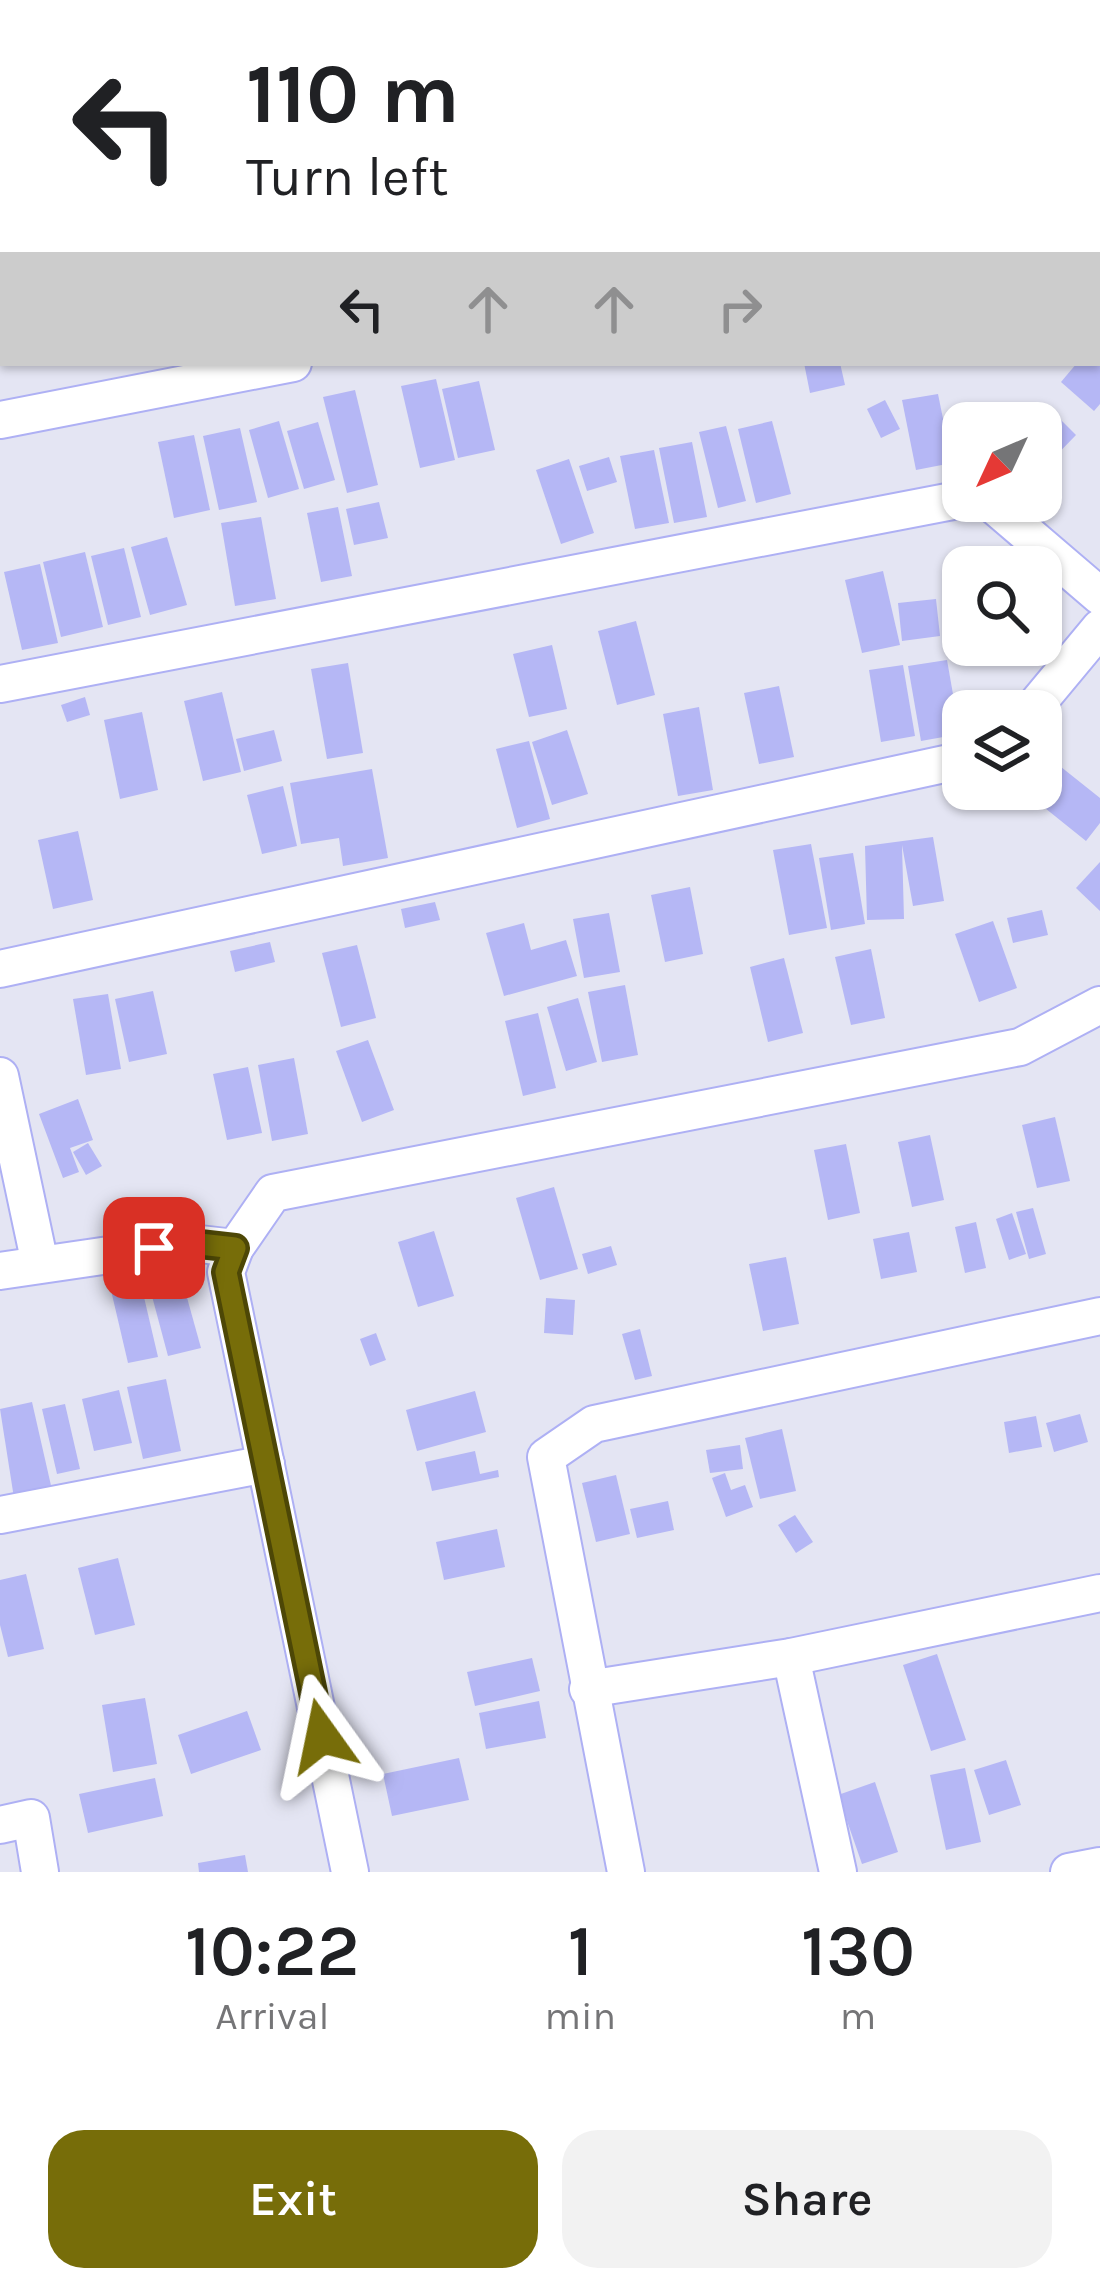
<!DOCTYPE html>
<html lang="en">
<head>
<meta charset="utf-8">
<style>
  body { margin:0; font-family:Karla,sans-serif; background:#f2f2f2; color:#202124; height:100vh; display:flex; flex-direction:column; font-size:45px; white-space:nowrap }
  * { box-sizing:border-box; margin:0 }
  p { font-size:39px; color:#757577 }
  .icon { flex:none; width:66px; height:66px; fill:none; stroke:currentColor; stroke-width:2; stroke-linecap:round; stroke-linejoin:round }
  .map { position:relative; height:1872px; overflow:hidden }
  .panel { display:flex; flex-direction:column; background:#fff; flex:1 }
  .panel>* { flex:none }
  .guide { position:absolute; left:0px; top:0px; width:1101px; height:366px; box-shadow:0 3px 9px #0004; background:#fff; color:#202124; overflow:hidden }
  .needle { width:78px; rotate:226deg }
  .tools { position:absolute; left:942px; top:402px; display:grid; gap:24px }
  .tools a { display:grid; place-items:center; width:120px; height:120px; border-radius:24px; background:#fff; box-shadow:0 3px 9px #0004; font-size:60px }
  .pin { position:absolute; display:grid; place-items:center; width:102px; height:102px; color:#fff; margin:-51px; border-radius:24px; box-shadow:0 6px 18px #0006 }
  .me { position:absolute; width:132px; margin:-66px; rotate:348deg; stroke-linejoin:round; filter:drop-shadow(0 0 9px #0008) }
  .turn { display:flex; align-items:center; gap:42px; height:252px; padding:0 48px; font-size:54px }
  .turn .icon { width:156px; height:156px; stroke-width:2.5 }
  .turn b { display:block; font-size:84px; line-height:102px }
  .lanes { display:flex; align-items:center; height:114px; padding:0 48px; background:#0003; justify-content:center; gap:60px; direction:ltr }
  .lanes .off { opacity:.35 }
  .eta { display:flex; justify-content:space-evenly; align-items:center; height:204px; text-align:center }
  .eta b { font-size:72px; font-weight:600; line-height:84px }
  .primary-button { display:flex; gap:24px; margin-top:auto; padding:24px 48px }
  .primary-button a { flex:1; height:138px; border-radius:36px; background:#776d09; color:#fff; font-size:48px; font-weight:600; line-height:138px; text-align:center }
  .primary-button a+a { background:#f2f2f2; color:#202124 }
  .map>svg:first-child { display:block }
  .building { fill:#b5b7f5 }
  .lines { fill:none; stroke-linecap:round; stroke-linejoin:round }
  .minor-casing { stroke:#aeb0f4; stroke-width:40 }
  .minor { stroke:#fff; stroke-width:36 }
  .route-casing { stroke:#4d4706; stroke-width:30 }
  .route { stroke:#776d09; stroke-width:21 }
</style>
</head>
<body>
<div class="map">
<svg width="1100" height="1872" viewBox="0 0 1100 1872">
  <rect width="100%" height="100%" fill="#e4e5f3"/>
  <g class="building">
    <polygon points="804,363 840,363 845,385 810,393"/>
    <polygon points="1077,363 1100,363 1100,404 1094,411 1061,382"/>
    <polygon points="436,379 455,460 420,468 401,386"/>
    <polygon points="479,381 495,450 458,458 442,389"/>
    <polygon points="355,390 378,485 347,493 323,397"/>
    <polygon points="938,394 952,463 916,470 902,400"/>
    <polygon points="885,400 900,429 881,438 867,409"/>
    <polygon points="1048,407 1076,435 1041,471 1041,423 1033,423"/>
    <polygon points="279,421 299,489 268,498 249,430"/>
    <polygon points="772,421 791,494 756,503 738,429"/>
    <polygon points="318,422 335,480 304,489 287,431"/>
    <polygon points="726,426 746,501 718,508 699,432"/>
    <polygon points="240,428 257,502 219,510 203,436"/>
    <polygon points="194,435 210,510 174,518 158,442"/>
    <polygon points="692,442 707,517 674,523 659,448"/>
    <polygon points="654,450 669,523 635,529 620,456"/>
    <polygon points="609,457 617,482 587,491 579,466"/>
    <polygon points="569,459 594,533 561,544 536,470"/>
    <polygon points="379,502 388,538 354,545 346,509"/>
    <polygon points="338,507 352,576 321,582 307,513"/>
    <polygon points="261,517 276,599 235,606 221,523"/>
    <polygon points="167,537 187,605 150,615 131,547"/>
    <polygon points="124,548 141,617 108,625 91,556"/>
    <polygon points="1013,548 1020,567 971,567 969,564"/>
    <polygon points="85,552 103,627 61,637 43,562"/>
    <polygon points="40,564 58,643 22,650 4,572"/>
    <polygon points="883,571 900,645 862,653 845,580"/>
    <polygon points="936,599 940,636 902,641 898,603"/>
    <polygon points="636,621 655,695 617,705 598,631"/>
    <polygon points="552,645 567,709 529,717 513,654"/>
    <polygon points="947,660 960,734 921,741 908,666"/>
    <polygon points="348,663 363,753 327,759 311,669"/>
    <polygon points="903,665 915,736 881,742 869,670"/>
    <polygon points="779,686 794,757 759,764 744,693"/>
    <polygon points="222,692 241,772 203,781 184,701"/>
    <polygon points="85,697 90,715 67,722 61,705"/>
    <polygon points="699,707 713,790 678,796 663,714"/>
    <polygon points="142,712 158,790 120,799 104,720"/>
    <polygon points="274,730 282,761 244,771 236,739"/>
    <polygon points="567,730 588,794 552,805 532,742"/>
    <polygon points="529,741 550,819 517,828 496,749"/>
    <polygon points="1051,759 1100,798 1100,823 1086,841 1025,792 1041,789 1041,772"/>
    <polygon points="372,769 388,858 343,866 339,838 301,844 290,783"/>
    <polygon points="283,786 297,846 262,854 247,795"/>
    <polygon points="78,831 93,900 53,909 38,840"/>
    <polygon points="933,837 944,901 913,906 902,845 904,919 867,920 865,846"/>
    <polygon points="811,844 827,928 789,935 773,850"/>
    <polygon points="853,853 865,924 831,930 819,858"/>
    <polygon points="1100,862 1100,911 1076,888"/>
    <polygon points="690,887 703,954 665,962 651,895"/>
    <polygon points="435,902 440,920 405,928 401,909"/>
    <polygon points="1042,910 1048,935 1013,943 1007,918"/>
    <polygon points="609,913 620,972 584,978 573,919"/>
    <polygon points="993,921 1017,988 979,1002 955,934"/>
    <polygon points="524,923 531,950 566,940 577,976 504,996 486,933"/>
    <polygon points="270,942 275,962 235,972 230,951"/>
    <polygon points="357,945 376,1018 341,1027 322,953"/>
    <polygon points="871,949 885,1018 851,1025 835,957"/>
    <polygon points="784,958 803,1033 768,1042 750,967"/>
    <polygon points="625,985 638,1055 602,1062 588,992"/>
    <polygon points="153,991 167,1054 129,1062 115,999"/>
    <polygon points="108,994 121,1069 86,1075 73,999"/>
    <polygon points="578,998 597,1062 566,1071 547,1007"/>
    <polygon points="538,1013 556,1088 523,1096 505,1021"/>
    <polygon points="368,1040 394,1110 362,1122 336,1051"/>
    <polygon points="294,1058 308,1134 272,1141 258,1065"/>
    <polygon points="248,1067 262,1133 227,1140 213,1074"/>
    <polygon points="78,1099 93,1140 70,1148 79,1172 63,1178 39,1114"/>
    <polygon points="1055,1117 1070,1181 1037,1188 1022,1125"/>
    <polygon points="930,1135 944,1200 912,1207 898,1142"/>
    <polygon points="88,1143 102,1166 86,1175 73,1152"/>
    <polygon points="846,1144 860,1213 828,1220 814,1150"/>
    <polygon points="554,1187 578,1269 540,1280 516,1198"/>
    <polygon points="1033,1208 1046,1254 1029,1259 1016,1212"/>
    <polygon points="1012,1213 1026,1254 1009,1260 996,1219"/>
    <polygon points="976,1222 986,1268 965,1273 955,1227"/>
    <polygon points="434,1231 454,1296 418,1307 398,1242"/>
    <polygon points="909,1232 917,1272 881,1279 873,1239"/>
    <polygon points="611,1246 617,1265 588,1274 582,1254"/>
    <polygon points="786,1257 799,1324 763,1331 749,1264"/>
    <polygon points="181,1276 201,1348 168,1356 149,1285"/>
    <polygon points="140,1280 158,1357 128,1363 110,1286"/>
    <polygon points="546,1298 575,1300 573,1335 544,1333"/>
    <polygon points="640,1329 652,1376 635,1380 622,1334"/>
    <polygon points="376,1333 386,1360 370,1366 360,1339"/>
    <polygon points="166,1379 181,1451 143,1459 127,1387"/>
    <polygon points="119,1390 132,1443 94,1451 82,1399"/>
    <polygon points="475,1391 486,1432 417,1451 406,1410"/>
    <polygon points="32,1402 52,1490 14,1498 0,1409"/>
    <polygon points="65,1404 80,1469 57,1474 42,1409"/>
    <polygon points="1080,1414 1088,1442 1054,1452 1046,1423"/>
    <polygon points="1036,1416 1042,1447 1009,1453 1004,1422"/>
    <polygon points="782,1429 796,1491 760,1499 745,1438"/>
    <polygon points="740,1445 743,1469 710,1473 706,1450"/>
    <polygon points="475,1451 480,1474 498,1470 499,1477 432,1491 425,1462"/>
    <polygon points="725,1473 731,1490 745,1485 753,1507 726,1517 712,1478"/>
    <polygon points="616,1475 630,1534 596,1542 582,1483"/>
    <polygon points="668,1501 674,1530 637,1538 630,1509"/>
    <polygon points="795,1515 813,1542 796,1553 778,1525"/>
    <polygon points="497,1529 505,1567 444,1580 436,1542"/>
    <polygon points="118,1558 135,1625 95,1635 78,1568"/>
    <polygon points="26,1574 44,1649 8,1657 0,1625 0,1580"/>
    <polygon points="937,1654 966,1740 931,1751 903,1665"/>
    <polygon points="532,1658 540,1691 475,1706 467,1672"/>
    <polygon points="145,1698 157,1764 113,1772 102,1705"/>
    <polygon points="539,1701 546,1738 486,1749 479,1713"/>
    <polygon points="247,1711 261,1750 191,1774 178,1735"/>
    <polygon points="459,1758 469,1800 392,1816 383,1774"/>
    <polygon points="1006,1760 1021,1805 989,1815 974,1770"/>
    <polygon points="965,1768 981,1842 946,1850 930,1775"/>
    <polygon points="155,1778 163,1816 88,1833 79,1794"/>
    <polygon points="875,1782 898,1852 862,1864 838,1795"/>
    <polygon points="245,1855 248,1872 199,1872 198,1863"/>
  </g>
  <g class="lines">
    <defs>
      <g id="minor">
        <polyline points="318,0 322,3"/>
        <polyline points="805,0 809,3"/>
        <polyline points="0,100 3,103"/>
        <polyline points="1098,239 1100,241"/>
        <polyline points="0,420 293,363"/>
        <polyline points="989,501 1100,596"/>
        <polyline points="0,684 963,499"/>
        <polyline points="1031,711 1100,628"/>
        <polyline points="0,969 963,760"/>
        <polyline points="0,1076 40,1264"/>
        <polyline points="0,1271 191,1243 235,1248"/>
        <polyline points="0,1515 266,1464"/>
        <polyline points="791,1657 838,1872"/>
        <polyline points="588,1689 791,1657 1100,1593"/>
        <polyline points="0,1825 31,1818 40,1872"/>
        <polyline points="350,1872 226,1272 235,1248 273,1193 1020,1047 1100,1005"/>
        <polyline points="626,1872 546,1457 594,1424 1100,1316"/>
        <polyline points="1069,1872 1100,1866"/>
      </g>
    </defs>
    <use href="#minor" class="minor-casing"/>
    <use href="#minor" class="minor"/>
  </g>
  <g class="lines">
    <defs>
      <polyline id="route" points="154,1248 191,1243 235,1248 226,1272 322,1736"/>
    </defs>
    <use href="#route" class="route-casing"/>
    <use href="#route" class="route"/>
  </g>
</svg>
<div class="tools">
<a><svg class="needle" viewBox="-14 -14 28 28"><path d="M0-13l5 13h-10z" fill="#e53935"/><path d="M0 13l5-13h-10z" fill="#757577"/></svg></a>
<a><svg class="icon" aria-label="search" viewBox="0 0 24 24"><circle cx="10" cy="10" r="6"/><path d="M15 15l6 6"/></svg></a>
<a><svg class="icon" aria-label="layers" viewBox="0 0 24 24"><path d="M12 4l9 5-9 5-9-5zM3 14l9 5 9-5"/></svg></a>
</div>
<div class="pin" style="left:154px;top:1248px;background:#d93025"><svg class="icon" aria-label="arrive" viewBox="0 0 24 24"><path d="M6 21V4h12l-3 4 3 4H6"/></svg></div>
<svg class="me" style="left:322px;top:1736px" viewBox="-20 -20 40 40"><path d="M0-17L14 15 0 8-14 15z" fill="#776d09" stroke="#fff" stroke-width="4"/></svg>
<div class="guide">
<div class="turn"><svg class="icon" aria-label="left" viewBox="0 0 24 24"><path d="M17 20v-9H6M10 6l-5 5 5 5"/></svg><div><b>110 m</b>Turn left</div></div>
<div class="lanes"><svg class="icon" aria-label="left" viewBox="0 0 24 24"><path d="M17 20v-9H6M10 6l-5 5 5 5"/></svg><svg class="icon off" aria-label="ahead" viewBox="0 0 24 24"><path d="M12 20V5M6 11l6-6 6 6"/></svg><svg class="icon off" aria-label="ahead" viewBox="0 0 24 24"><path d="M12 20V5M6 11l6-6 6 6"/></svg><svg class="icon off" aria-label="right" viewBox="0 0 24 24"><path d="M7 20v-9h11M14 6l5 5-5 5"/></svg></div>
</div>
</div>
<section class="panel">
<div class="eta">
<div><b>10:22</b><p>Arrival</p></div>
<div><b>1</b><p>min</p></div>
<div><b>130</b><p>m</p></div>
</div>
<div class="primary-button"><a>Exit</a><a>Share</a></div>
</section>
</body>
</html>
